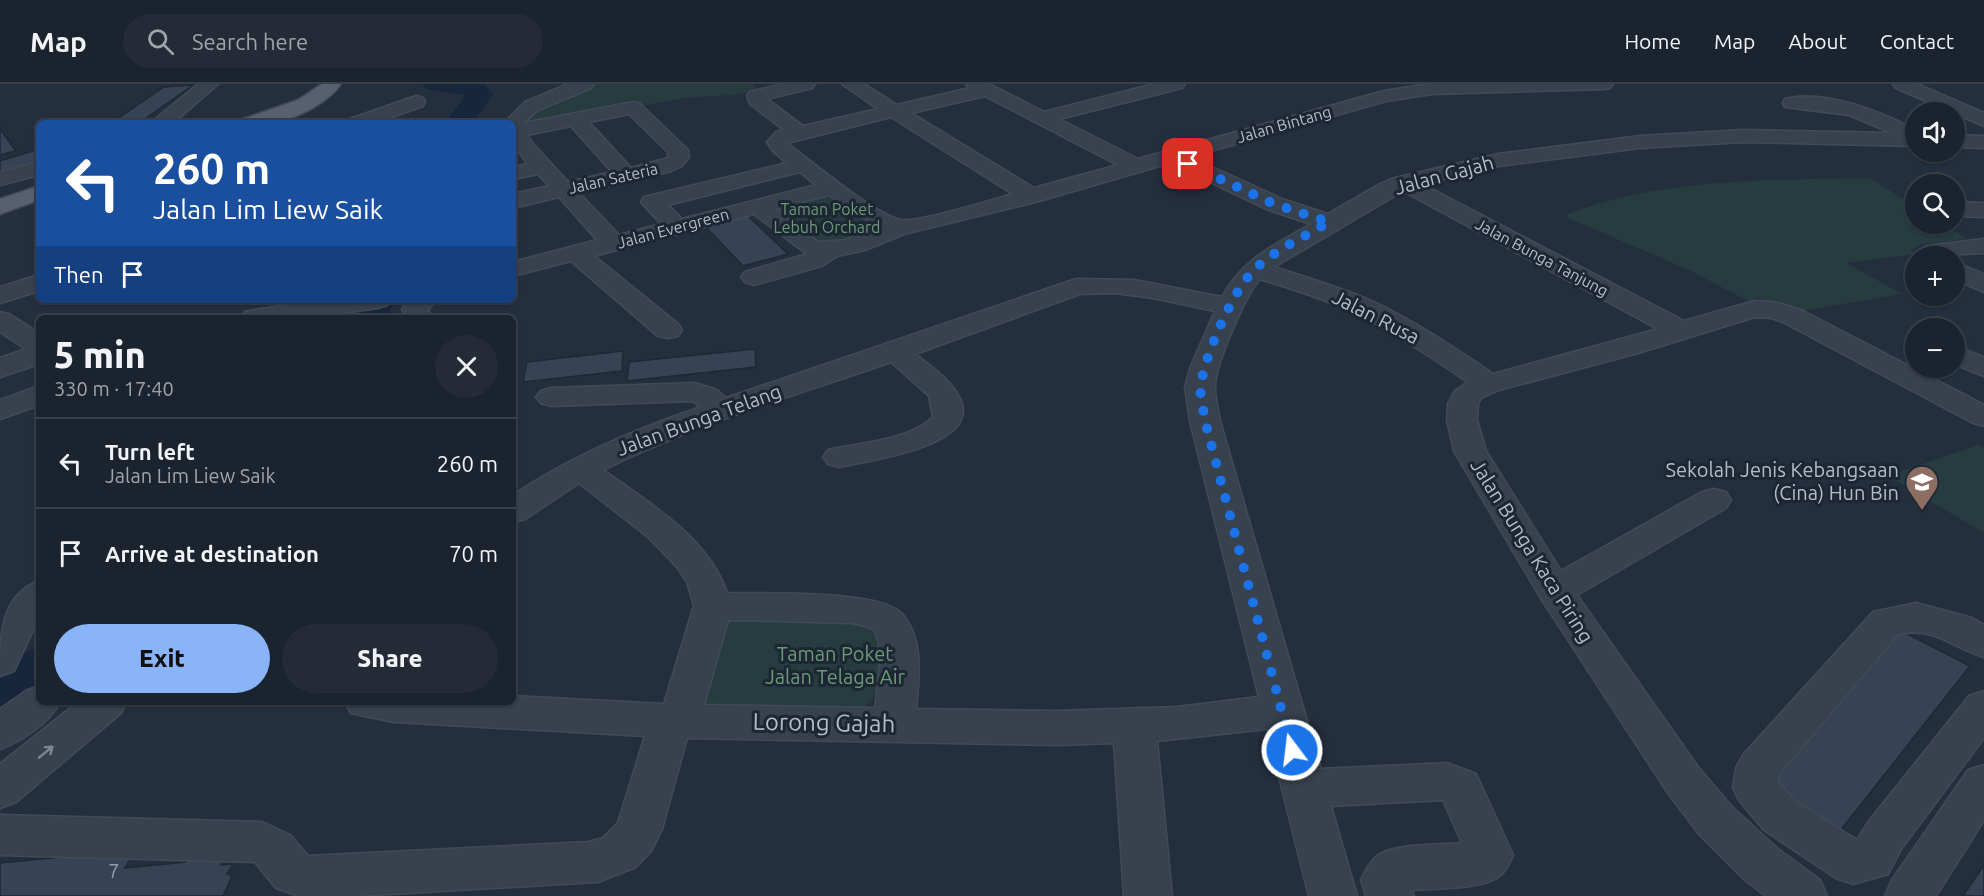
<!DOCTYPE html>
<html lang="en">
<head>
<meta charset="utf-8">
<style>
  body { margin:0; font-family:Ubuntu,sans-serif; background:#242b36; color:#f1f3f6; height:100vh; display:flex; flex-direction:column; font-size:22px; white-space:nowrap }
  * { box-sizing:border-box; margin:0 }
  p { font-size:20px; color:#a0a4aa }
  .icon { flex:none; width:33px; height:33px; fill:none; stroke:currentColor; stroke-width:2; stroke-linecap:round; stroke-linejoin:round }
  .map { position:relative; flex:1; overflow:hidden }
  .details { position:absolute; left:36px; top:231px; width:480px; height:390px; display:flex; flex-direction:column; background:#1b232e; border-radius:9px; box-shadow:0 2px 4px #0004,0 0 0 2px #39404a }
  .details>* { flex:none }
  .hud { position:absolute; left:36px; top:36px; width:480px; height:183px; border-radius:9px; box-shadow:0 2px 4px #0004,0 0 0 2px #39404a; background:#1a4fa0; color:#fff; overflow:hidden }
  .buttons { position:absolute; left:1905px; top:18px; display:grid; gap:12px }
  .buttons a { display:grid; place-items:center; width:60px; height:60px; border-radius:50%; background:#1b232e; box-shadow:0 2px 4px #0004,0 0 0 2px #39404a; font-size:30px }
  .pin { position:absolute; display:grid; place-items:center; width:51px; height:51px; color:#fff; margin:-26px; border-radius:12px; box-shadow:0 3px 9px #0006 }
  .me { position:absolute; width:66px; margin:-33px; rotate:345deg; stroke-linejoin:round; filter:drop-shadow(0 0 4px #0008) }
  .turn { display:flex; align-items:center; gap:21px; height:126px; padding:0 18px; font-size:27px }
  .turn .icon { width:78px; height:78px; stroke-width:2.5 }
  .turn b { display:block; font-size:42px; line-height:51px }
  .then { display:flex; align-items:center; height:57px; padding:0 18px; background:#0003; gap:12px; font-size:22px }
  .round { display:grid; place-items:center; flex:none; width:63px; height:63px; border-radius:32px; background:#242b36 }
  .overview { display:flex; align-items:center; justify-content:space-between; height:102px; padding:0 18px }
  h1 { font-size:36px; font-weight:800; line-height:45px }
  .button { display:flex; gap:12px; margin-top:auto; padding:12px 18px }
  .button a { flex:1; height:69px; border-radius:36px; background:#8ab4f8; color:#111; font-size:24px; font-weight:800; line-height:69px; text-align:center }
  .button a+a { background:#242b36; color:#f1f3f6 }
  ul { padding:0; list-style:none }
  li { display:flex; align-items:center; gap:18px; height:90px; padding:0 18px; border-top:2px solid #39404a }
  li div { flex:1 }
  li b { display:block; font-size:22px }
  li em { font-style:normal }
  header { display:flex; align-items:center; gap:36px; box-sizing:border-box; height:84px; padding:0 30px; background:#1b232e; border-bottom:2px solid #39404a }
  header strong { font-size:28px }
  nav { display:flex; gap:33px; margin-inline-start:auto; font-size:21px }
  .search { width:420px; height:54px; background:#242b36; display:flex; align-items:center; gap:15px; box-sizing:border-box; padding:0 21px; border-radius:33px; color:#a0a4aa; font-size:22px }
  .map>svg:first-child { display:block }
  .green { fill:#263c3f }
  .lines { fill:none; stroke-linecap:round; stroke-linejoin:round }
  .river { fill:#17263c; fill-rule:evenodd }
  .building { fill:#364354; stroke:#1f2835; stroke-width:1.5 }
  .minor-casing { stroke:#414a57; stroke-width:3 }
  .major-casing { stroke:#414a57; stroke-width:3 }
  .minor { fill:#38414e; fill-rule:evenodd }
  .major { fill:#56606e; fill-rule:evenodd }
  .oneway { stroke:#7c8592 }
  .route { stroke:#1a73e8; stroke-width:10; stroke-dasharray:0 18 }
  .labels { text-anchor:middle; stroke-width:6; stroke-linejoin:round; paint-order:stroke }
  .far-street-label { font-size:16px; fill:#b4bcc9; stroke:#1d2633 }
  .far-park-label { font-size:16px; fill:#6b9a76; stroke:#1d2633 }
  .street-label { font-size:20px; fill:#b4bcc9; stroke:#1d2633 }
  .poi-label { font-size:20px; fill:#b4bcc9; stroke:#1d2633; text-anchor:end }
  .park-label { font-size:20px; fill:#6b9a76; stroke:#1d2633 }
  .near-number-label { font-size:20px; fill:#929caa }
  .near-street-label { font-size:24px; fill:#b4bcc9; stroke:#1d2633 }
</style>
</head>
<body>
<header>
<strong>Map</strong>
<div class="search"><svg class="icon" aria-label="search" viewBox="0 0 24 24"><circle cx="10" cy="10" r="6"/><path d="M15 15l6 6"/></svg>Search here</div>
<nav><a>Home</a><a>Map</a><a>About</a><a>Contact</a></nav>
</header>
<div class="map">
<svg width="1984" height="812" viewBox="0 0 1984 812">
  <rect width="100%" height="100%" fill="#242f3e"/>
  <g class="green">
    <polygon points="596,0 752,0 758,7 733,11 683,14 642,22 634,16 523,38 527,29"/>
    <path d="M1869 94 1915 122 1916 140H1944L1967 155 1921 160 1911 166 1916 170 1846 179 1902 210 1797 228 1776 216 1770 219 1760 214 1750 218 1691 187 1564 132C1655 94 1771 96 1869 94Z"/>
    <polygon points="824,111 832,111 880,142 878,146 837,160 823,160 777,127 778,123"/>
    <polygon points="1978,361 1984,364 1984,449 1888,392"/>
    <polygon points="735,534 871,539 887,559 877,610 861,626 706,623 702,615 727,538"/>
  </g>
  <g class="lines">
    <g class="river">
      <polygon points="423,0 484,0 493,10 473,39 445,39 466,11 427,5"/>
      <polygon points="357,216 393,216 389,234 351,234"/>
      <polygon points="39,564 39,614 20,627 0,633 0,582 19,570"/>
    </g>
  </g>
  <g class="building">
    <polygon points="193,1 139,39 111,39 164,3"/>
    <polygon points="0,45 16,67 0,71"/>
    <polygon points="39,65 39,78 0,88 0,77"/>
    <polygon points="746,130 788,170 743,182 704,141"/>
    <polygon points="755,265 756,283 627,297 629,278"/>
    <polygon points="623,267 622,287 523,298 527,278"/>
    <polygon points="1896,544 1970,582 1840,747 1760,696"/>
    <polygon points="135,766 125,784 186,778 189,773 227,769 221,781 233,780 227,790 232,792 223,812 0,812 0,779"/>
    <polygon points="1984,781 1984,812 1963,812"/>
  </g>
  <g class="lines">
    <defs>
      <g id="minor">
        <polygon points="198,0 218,0 173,39 151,39"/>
        <path d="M568 0H594L591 4 538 26 524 39 633 18 640 20 688 66 689 73 682 82 671 87 579 109 619 151 661 140 641 118 644 113 787 79 772 66 767 58 776 48 784 46 750 20 747 12 750 8 783 0H815L812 4 767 15 803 42 878 25 842 0H864L897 21 970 4 966 0H989L1044 28 1154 0H1185L1182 4 1059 35 1138 75 1384 7 1429 0H1613L1610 4 1604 5 1432 10 1386 17 1190 73 1282 115 1328 130 1378 101 1395 94 1498 70 1640 52 1743 46 1892 49 1849 31 1785 23 1783 19 1785 15C1825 5 1881 28 1916 46V62L1743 58 1640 64 1498 82 1422 100 1684 237 1754 217 1774 218 1801 226 1984 321V342L1973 339 1783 238 1771 234 1755 233 1638 269 1499 306 1481 314 1478 320 1477 336 1486 367 1561 487 1702 408 1714 405 1726 408 1731 416 1726 424 1577 511 1698 683 1732 723 1779 766 1820 796 1827 812H1766L1745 796 1700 751 1668 709 1542 516 1454 367 1447 336 1448 320 1455 307 1468 298C1432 274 1396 249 1356 230 1325 215 1292 205 1260 195 1246 210 1214 283 1215 304 1215 315 1218 326 1220 337L1321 685 1447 679 1476 690 1513 771C1509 780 1506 788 1497 794 1476 806 1436 804 1412 806L1414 812H1366L1361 796C1365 787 1369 779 1377 772 1395 759 1440 761 1462 759L1443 716 1331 722 1357 812H1309L1267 645 1157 657 1172 812H1124L1114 659 1057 661 687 654 662 745 651 767 636 783 598 798 355 812H299L276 804 255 778 0 771V731L262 738 290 751 308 772 589 758 603 754 618 739 645 652 394 638 351 629 345 618H513V612L664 620 694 522 687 498 677 483 647 452 579 399 525 435 513 438V411C571 373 635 345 701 323L693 317 551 322 541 319 536 313 541 307 551 304 695 299 717 306 726 314 1076 195 1134 196 1222 213C1243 175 1274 161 1311 140L1266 125 1170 79 1039 117 904 150 865 166 837 172 822 182 754 201 745 198 741 193 745 188 807 170 754 130 594 172 678 240 682 246 678 252 668 254 658 252 571 177 513 192V178L597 156 559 113 513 124V110L549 102 538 90 513 95V83L528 80 513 60V39H505L507 36 525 18ZM985 12 1118 81 1034 104 911 29ZM629 30 668 68V74L631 84 589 38ZM891 33 1013 110C991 116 919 139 901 136 877 132 809 76 787 59ZM571 42 612 88 568 98 534 61 527 51ZM800 88 816 101 682 135 668 121ZM1403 107 1658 245 1493 290C1455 264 1416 238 1374 218 1342 204 1308 194 1274 183ZM829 111 880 144 845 156 818 158 775 125ZM1115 209 1153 214 1215 227 1191 282 1185 303 1190 337 1259 613 1177 623 1057 627 916 625C919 594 924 557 903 531 883 505 762 510 727 509 708 453 649 419 603 386 695 340 794 312 891 278L929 312 933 333C911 356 858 359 828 366L823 373 828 380 839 383C867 377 983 362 960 315 951 296 932 283 915 270L1080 210ZM728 536 852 539C859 541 869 541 874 547 885 561 877 607 875 624L704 621Z"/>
        <polygon points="1893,0 1917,0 1984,29 1984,42 1896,4"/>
        <polygon points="416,12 423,14 425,18 423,22 375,39 347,39 350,35"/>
        <polygon points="1954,51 1984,52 1984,64 1954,63"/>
        <polygon points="39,78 39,91 0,101 0,88"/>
        <polygon points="1954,118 1984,119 1984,133 1954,132"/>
        <polygon points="1984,155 1984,169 1924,172 1922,170 1926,162"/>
        <polygon points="1954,178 1984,190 1984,208 1954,195"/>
        <polygon points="39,191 39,207 0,219 0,203"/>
        <polygon points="324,216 391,216 387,221 378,224 308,234 241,234 245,228 254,226"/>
        <polygon points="409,216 436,216 428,226 432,234 406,234 402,225"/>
        <polygon points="0,228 9,230 39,249 39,280 0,293 0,274 26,265 0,248"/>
        <polygon points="1954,262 1984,273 1984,292 1954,280"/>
        <polygon points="39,302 39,321 0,335 0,316"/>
        <path d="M39 497V533L14 587 0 592C0 553 0 511 39 497Z"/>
        <path d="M1916 519 1972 534 1984 541V573C1950 563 1938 543 1898 550L1779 690 1778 698 1796 718 1857 756 1869 737 1969 612 1984 607V654L1901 765 1888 790 1853 800 1836 794 1764 746 1739 716 1733 703 1736 684 1743 671 1873 528Z"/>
        <path d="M39 602V618H60C49 639 22 657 0 665V625L26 607Z"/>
        <polygon points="78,618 127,618 121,629 16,718 0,724 0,680"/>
        <polygon points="1984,681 1984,736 1936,812 1885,812 1892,796 1968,686"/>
      </g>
      <g id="major">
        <path d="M322 0H341C327 20 294 36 270 39 260 40 250 39 240 39L243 35 298 16Z"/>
        <polygon points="39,102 39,116 0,130 0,115"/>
      </g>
    </defs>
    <use href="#minor" class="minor-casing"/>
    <use href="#major" class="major-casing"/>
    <use href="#minor" class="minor"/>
    <use href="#major" class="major"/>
  </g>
  <defs><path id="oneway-shaft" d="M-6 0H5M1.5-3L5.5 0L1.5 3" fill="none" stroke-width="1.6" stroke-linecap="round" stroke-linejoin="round" transform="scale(1.5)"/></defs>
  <use class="oneway" href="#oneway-shaft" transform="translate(46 668) rotate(-39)"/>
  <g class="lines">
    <path class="route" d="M1188 80 1274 120 1329 138C1304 153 1275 166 1255 185 1234 204 1204 273 1201 301 1199 312 1204 326 1205 337L1292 666"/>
  </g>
  <defs>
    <symbol id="school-pin" viewBox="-11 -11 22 30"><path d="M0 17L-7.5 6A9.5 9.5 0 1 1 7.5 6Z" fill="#8d6e63" stroke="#1d2633"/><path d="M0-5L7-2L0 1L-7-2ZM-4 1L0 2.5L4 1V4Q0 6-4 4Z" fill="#fff"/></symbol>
  </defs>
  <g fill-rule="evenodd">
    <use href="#school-pin" x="1903" y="379" width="38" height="52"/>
  </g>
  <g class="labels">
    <g class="far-street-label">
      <text transform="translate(1284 40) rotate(-16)" y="6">Jalan Bintang</text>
      <text transform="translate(613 94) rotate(-13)" y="6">Jalan Sateria</text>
      <text transform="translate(673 144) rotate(-15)" y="6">Jalan Evergreen</text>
      <text transform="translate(1542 173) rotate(28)" y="6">Jalan Bunga Tanjung</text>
    </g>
    <g class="far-park-label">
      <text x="827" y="131">Taman Poket<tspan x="827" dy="18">Lebuh Orchard</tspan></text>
    </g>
    <g class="street-label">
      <text transform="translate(1444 91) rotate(-15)" y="7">Jalan Gajah</text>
      <text transform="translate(1376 233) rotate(27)" y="7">Jalan Rusa</text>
      <text transform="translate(699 336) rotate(-20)" y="7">Jalan Bunga Telang</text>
      <text transform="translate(1532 467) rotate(58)" y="7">Jalan Bunga Kaca Piring</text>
    </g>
    <g class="poi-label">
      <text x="1899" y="393">Sekolah Jenis Kebangsaan<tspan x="1899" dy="23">(Cina) Hun Bin</tspan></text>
    </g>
    <g class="park-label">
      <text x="835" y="577">Taman Poket<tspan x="835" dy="23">Jalan Telaga Air</tspan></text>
    </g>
    <g class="near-number-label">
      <text x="114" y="794">7</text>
    </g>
    <g class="near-street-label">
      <text transform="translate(824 639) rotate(1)" y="8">Lorong Gajah</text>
    </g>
  </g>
</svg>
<div class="buttons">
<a><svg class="icon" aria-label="sound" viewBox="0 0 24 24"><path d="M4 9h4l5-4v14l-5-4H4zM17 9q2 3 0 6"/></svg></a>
<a><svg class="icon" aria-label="search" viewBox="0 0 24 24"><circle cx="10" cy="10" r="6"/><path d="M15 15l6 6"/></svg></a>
<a>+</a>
<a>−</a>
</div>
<div class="pin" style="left:1188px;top:80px;background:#d93025"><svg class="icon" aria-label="arrive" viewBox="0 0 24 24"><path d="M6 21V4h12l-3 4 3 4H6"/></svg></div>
<svg class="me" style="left:1292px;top:666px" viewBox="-20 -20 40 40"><circle r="17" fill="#1a73e8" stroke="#fff" stroke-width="3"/><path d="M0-11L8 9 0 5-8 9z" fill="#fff"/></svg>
<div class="hud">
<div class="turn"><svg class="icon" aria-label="left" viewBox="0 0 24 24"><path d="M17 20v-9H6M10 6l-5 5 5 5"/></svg><div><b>260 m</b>Jalan Lim Liew Saik</div></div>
<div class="then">Then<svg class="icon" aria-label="arrive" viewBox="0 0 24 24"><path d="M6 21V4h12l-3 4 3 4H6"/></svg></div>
</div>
<section class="details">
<div class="overview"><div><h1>5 min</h1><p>330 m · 17:40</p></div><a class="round"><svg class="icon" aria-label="close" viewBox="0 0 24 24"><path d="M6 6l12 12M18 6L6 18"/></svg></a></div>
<ul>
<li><svg class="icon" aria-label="left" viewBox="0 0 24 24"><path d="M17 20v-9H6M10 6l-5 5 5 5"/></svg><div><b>Turn left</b><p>Jalan Lim Liew Saik</p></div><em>260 m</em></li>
<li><svg class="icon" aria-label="arrive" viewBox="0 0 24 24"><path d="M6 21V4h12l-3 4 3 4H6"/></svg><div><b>Arrive at destination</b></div><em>70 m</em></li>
</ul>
<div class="button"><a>Exit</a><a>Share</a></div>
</section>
</div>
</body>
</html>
